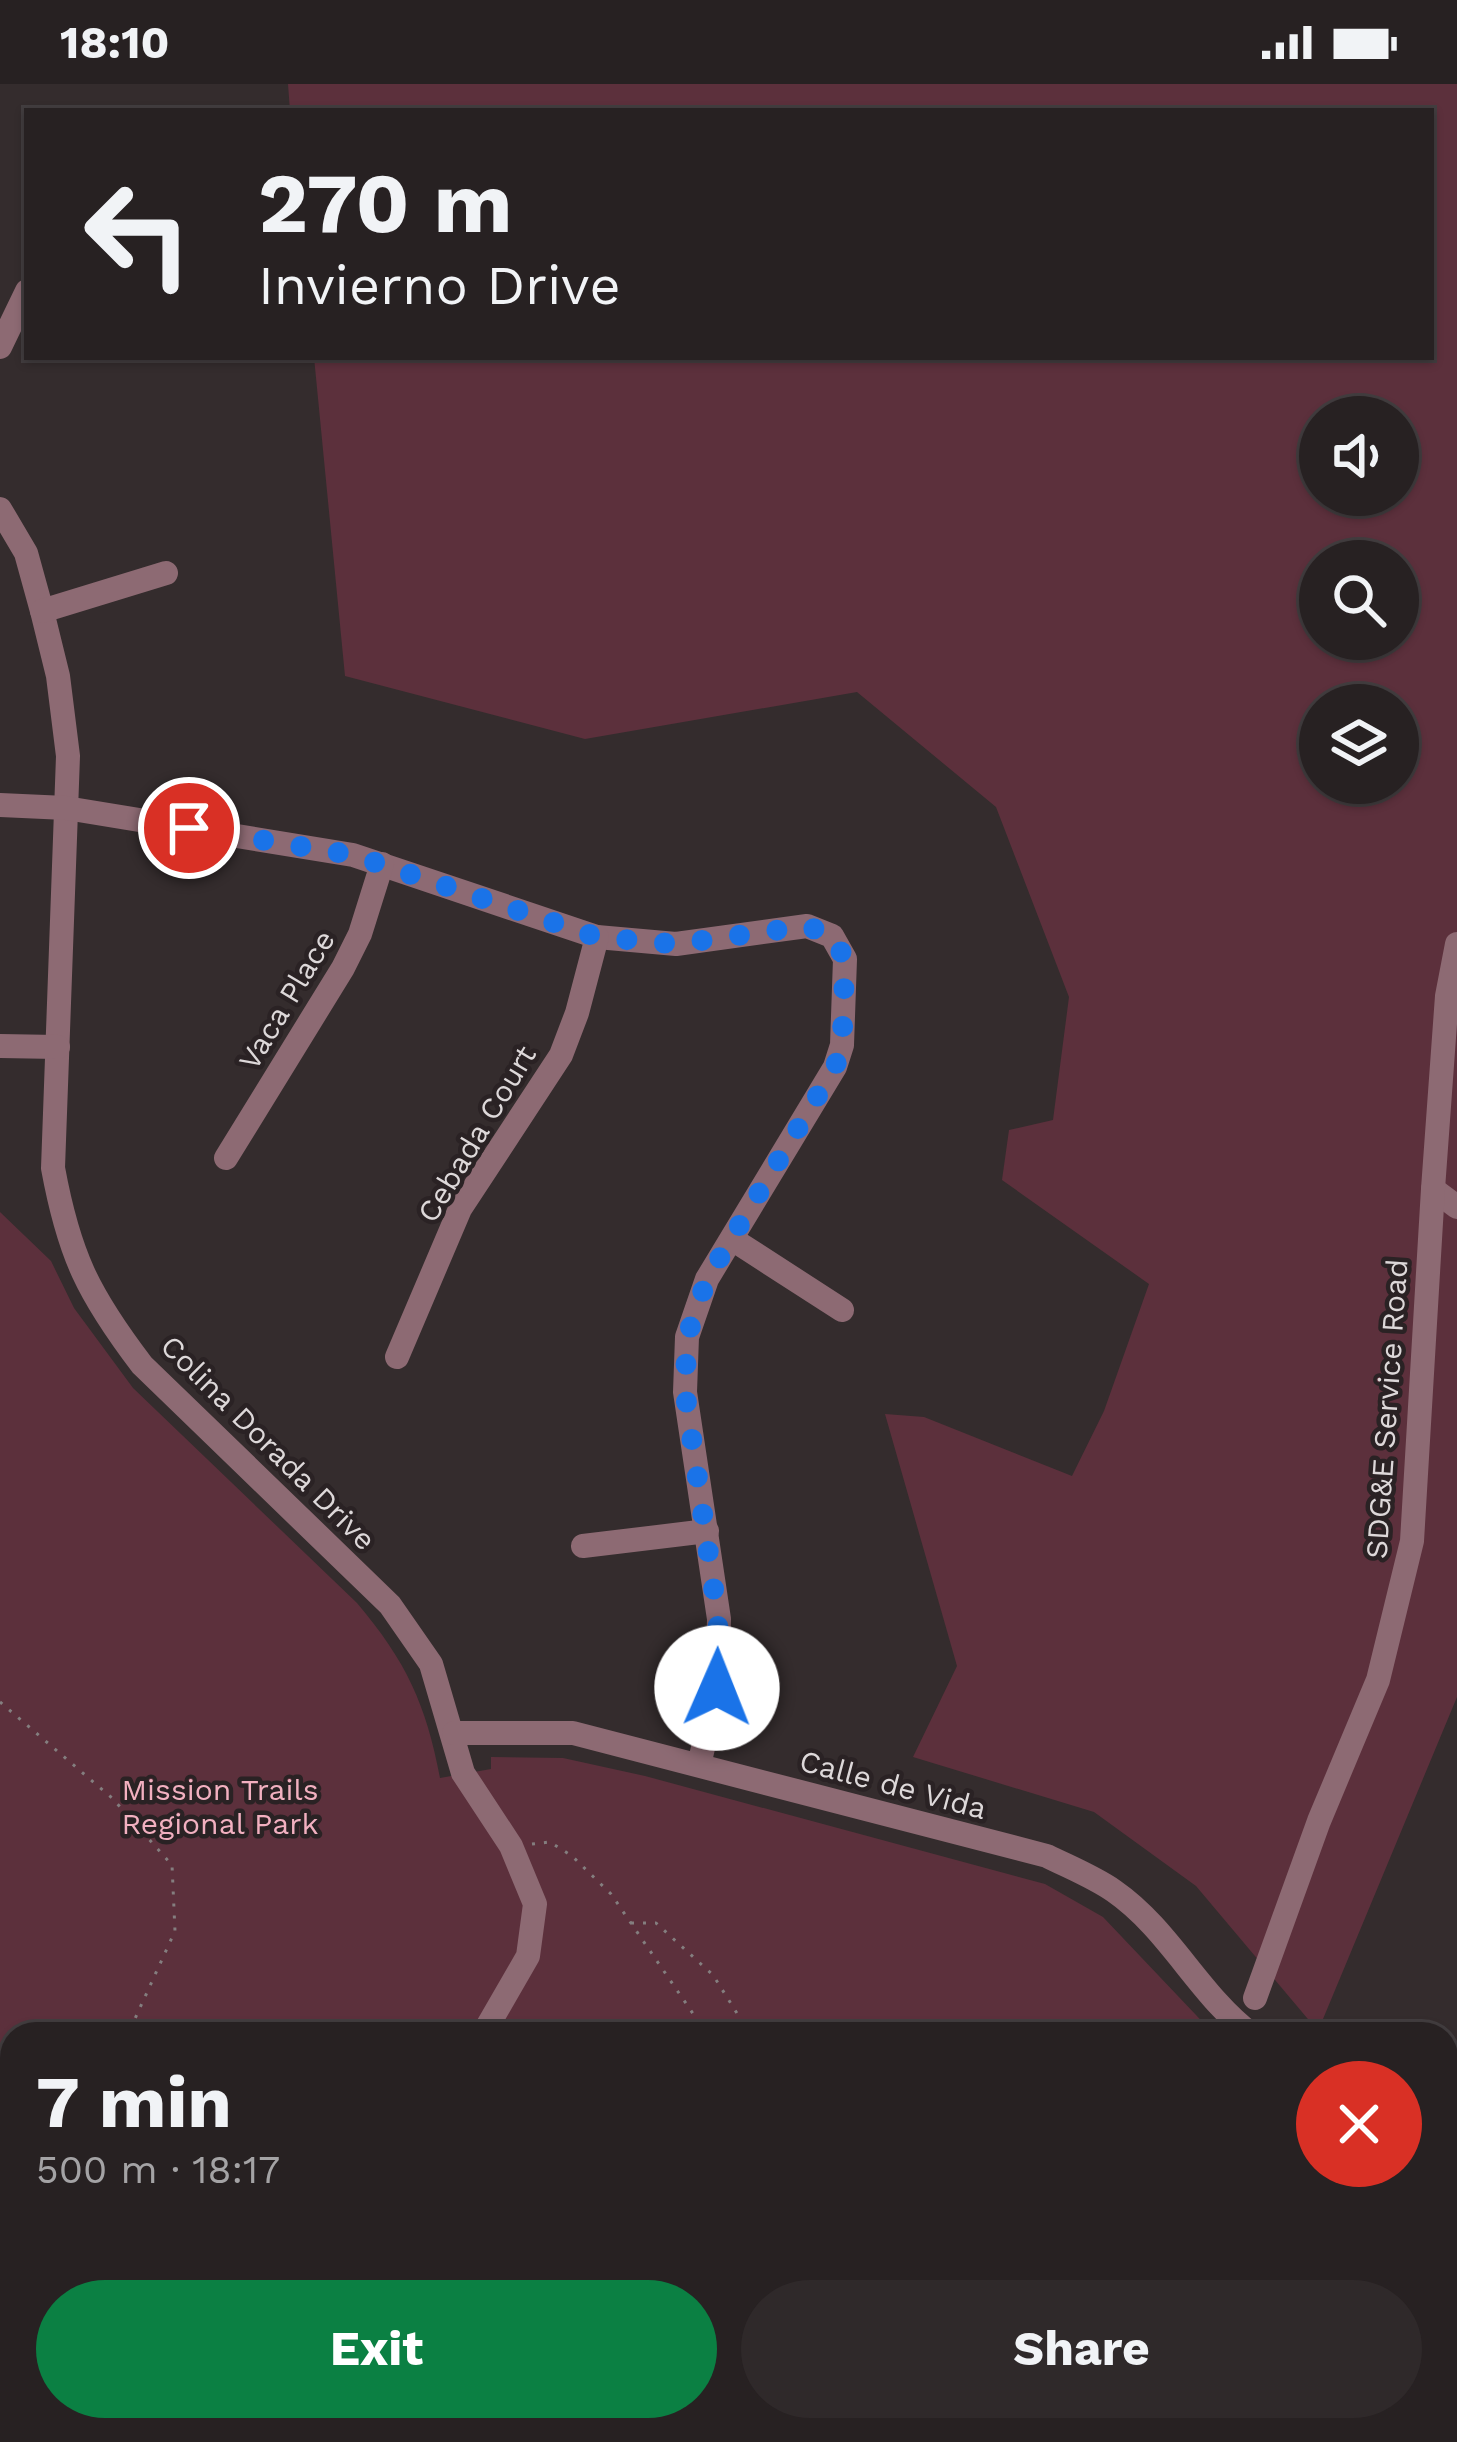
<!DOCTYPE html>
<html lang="en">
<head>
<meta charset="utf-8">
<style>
  body { margin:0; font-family:"Work Sans",sans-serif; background:#2f292a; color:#f1f3f6; height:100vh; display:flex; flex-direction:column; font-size:45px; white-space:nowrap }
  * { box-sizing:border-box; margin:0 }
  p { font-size:39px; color:#a4a3a5 }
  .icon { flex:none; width:66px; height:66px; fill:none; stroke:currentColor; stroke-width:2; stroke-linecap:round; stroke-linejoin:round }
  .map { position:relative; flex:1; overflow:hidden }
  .panel { position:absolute; left:0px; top:1938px; width:1458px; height:420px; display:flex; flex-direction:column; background:#272122; border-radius:36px 36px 0 0; box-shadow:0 3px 9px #0004,0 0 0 3px #433e40 }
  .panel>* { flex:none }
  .banner { position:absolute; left:24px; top:24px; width:1410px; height:252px; border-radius:0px; box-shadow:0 3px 9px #0004,0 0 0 3px #433e40; background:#272122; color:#f1f3f6; overflow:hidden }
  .buttons { position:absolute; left:1299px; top:312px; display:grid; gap:24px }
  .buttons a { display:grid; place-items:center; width:120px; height:120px; border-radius:50%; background:#272122; box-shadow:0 3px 9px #0004,0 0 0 3px #433e40; font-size:60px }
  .pin { position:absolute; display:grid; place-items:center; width:102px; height:102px; color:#fff; margin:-51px; border:6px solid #fff; border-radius:50%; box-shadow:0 3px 12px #0007 }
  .me { position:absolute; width:132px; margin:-66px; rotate:1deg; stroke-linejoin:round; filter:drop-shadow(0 0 9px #0008) }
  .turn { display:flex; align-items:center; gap:42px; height:252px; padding:0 36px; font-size:54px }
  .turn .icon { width:156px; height:156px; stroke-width:2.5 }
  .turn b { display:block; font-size:84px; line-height:102px }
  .round { display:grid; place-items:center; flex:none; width:126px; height:126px; border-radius:63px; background:#2f292a }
  .overview { display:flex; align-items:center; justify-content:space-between; height:204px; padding:0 36px }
  h1 { font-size:72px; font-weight:700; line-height:90px }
  .button { display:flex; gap:24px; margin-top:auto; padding:24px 36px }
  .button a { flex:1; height:138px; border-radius:72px; background:#0b8043; color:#fff; font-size:48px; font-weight:700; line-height:138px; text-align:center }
  .button a+a { background:#2f292a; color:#f1f3f6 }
  .status { display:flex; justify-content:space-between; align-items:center; height:84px; padding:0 60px; background:#272122; direction:ltr }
  .status svg { height:33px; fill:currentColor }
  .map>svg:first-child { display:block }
  .green { fill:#5c303c; fill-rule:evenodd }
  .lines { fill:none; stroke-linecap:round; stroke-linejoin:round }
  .path { stroke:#847e7f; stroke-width:3; stroke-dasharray:3 9; stroke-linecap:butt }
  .minor { stroke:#8d6a73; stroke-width:24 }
  .route { stroke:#1a73e8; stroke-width:21; stroke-dasharray:0 37.8 }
  .labels { text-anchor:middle; stroke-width:9; stroke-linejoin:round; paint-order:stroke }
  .street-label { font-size:30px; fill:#ddd8d9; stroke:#2a2224 }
  .park-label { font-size:30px; fill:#f2b0c0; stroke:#2a2224 }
</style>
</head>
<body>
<div class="status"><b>18:10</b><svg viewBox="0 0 49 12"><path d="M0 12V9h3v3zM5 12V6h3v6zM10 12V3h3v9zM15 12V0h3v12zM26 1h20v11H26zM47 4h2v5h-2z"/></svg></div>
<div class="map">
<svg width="1457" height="2358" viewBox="0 0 1457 2358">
  <rect width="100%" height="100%" fill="#342c2d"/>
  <g class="green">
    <path d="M288 0H1457V1613L1318 1947 1196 1802 1094 1728 913 1673 957 1582 885 1330 924 1333 1072 1392 1104 1327 1149 1200 1002 1096 1009 1046 1053 1036 1069 913 996 723 857 608 585 655 345 592 314 273H1431V27H290ZM1320 333H1398V411H1320ZM1320 477H1398V555H1320ZM1320 621H1398V699H1320Z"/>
    <path d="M0 1128 51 1177 74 1224 133 1304 357 1519C406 1577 426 1620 440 1694L491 1685V1673L563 1674 645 1692 1045 1800 1103 1833 1214 1950H12V2346H1279L1276 2358H0Z"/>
    <polygon points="1446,2331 1457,2332 1457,2358 1327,2358 1330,2346 1446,2346"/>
  </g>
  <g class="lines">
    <g class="path">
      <polyline points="0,1618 112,1714 172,1781 175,1847 128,1950"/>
      <polyline points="532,1760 550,1758 572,1772 611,1810 707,1950"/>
      <polyline points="631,1839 656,1839 713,1891 750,1950"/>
      <polyline points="0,2092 12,2090"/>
      <polyline points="456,2346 473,2358"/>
      <polyline points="501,2346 509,2358"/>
      <polyline points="660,2358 717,2346"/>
      <polyline points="1039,2358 1050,2346"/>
      <polyline points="1107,2358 1111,2346"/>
    </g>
    <g class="minor">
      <polyline points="0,263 27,207"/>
      <path d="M0 425 26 469 42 527 58 592 68 672 53 1084C69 1171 88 1210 142 1281L390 1521 431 1580 463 1689 511 1762 535 1820 528 1872 483 1950"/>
      <polyline points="42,527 166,489"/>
      <polyline points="0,721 66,724 353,771 597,853 676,860 807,842 832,852 845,875 842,961 835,983 707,1195 687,1253 685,1308 719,1535 717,1604 699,1681"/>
      <polyline points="0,962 58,963"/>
      <polyline points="226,1074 343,884 360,850 382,780"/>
      <polyline points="1433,1105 1457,1123"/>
      <polyline points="732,1155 842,1226"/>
      <polyline points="397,1273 460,1125 561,971 577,929 597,853"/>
      <polyline points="583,1462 707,1447"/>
      <path d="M454 1649H573L1047 1772C1069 1783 1094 1793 1114 1807 1169 1845 1199 1911 1251 1950"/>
      <polyline points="1255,1914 1319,1737 1378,1596 1412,1457 1433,1105 1447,912 1457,860"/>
      <polyline points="1446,2031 1457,2034"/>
      <polyline points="126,2358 130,2346"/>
    </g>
  </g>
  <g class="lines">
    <polyline class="route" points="189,744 353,771 597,853 676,860 807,842 832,852 845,875 842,962 835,983 707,1195 687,1253 685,1308 718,1535 717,1604"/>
  </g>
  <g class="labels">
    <g class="street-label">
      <text transform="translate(287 916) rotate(-59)" y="10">Vaca Place</text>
      <text transform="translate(477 1050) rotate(-59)" y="10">Cebada Court</text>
      <text transform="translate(1387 1325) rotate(-86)" y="10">SDG&amp;E Service Road</text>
      <text transform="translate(268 1359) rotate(45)" y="10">Colina Dorada Drive</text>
      <text transform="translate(893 1701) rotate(15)" y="10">Calle de Vida</text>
    </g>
    <g class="park-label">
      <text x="220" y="1716">Mission Trails<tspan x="220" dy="34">Regional Park</tspan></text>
    </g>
  </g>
</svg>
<div class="buttons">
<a><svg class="icon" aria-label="sound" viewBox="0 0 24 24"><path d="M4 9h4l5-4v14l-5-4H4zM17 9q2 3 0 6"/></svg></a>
<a><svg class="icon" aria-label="search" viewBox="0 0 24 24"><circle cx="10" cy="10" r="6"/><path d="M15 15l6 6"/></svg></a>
<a><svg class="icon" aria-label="layers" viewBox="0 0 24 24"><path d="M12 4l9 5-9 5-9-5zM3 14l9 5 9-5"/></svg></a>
</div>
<div class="pin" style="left:189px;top:744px;background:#d93025"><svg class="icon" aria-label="arrive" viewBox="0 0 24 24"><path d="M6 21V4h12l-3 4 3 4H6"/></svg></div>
<svg class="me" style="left:717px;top:1604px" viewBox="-20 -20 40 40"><circle r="19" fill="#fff"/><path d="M0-13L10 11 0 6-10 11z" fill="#1a73e8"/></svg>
<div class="banner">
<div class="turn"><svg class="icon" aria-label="left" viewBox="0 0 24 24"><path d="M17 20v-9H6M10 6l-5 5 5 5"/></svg><div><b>270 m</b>Invierno Drive</div></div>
</div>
<section class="panel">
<div class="overview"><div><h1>7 min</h1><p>500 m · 18:17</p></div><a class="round" style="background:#d93025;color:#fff"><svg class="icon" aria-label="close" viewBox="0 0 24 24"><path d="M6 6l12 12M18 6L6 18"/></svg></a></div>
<div class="button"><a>Exit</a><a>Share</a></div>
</section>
</div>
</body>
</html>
